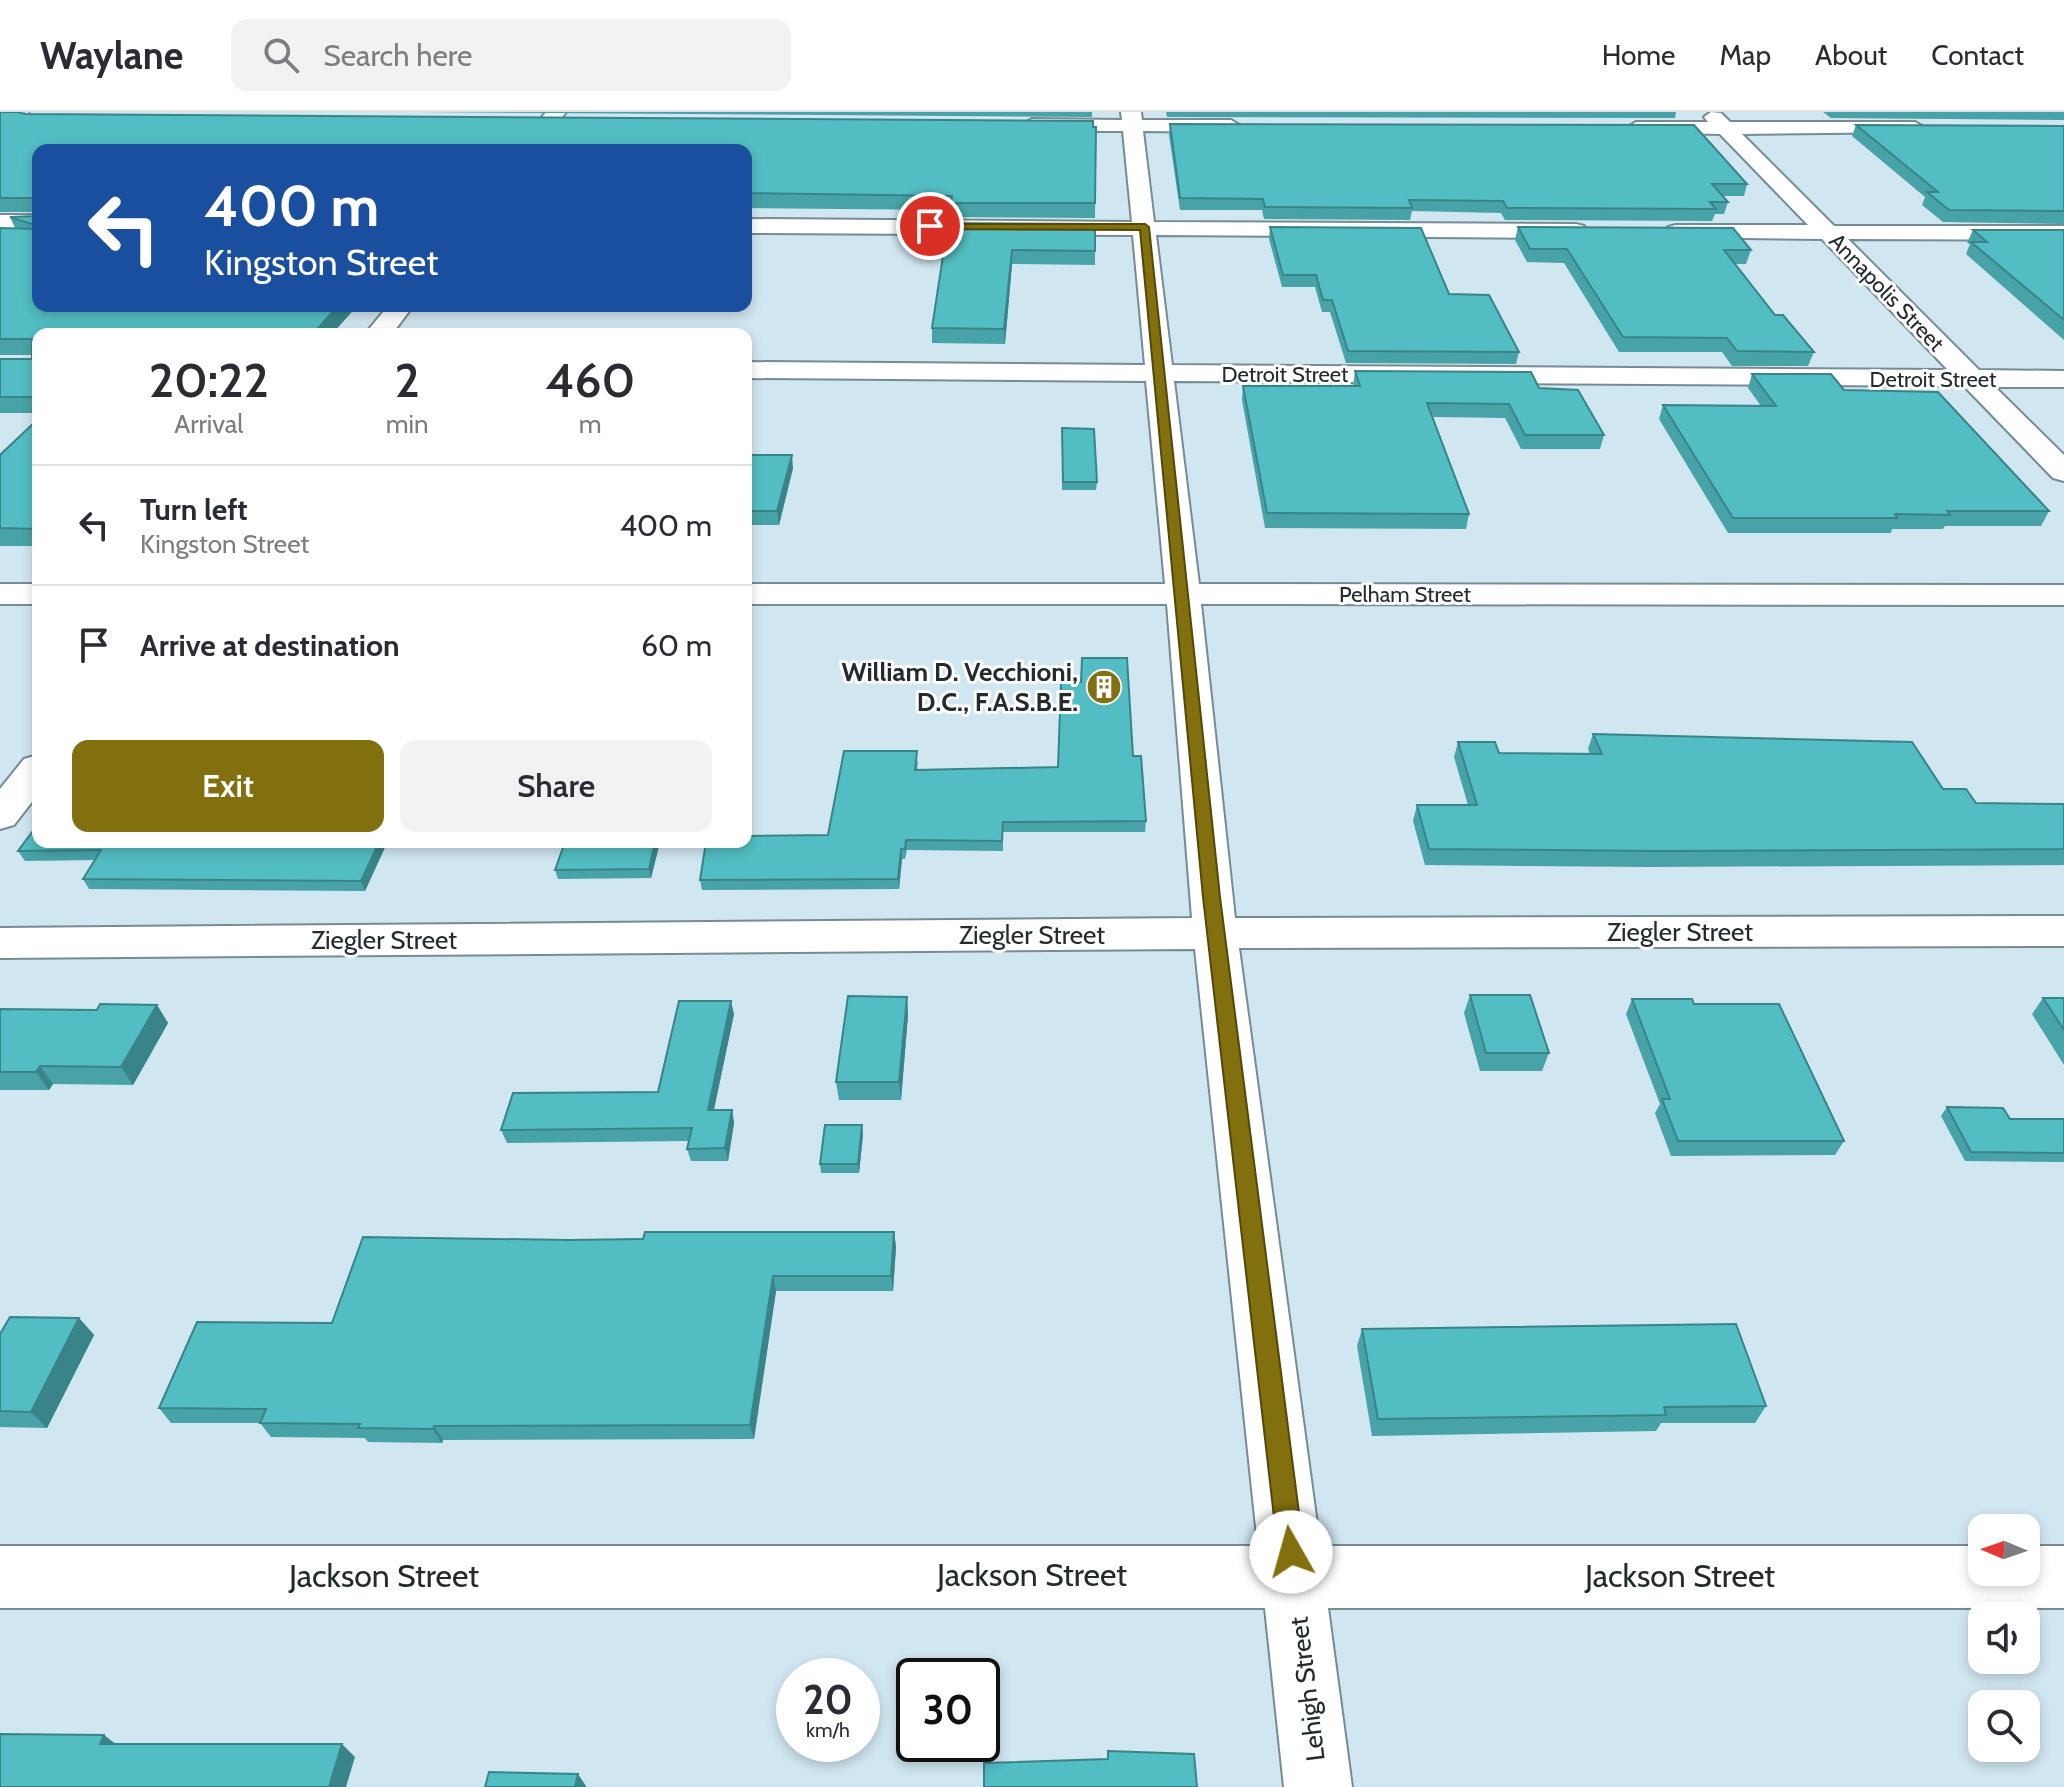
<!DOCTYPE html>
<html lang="en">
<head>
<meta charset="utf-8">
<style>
  body { margin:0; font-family:Cabin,sans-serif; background:#f2f2f3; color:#2b2b33; height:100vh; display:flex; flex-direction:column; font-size:30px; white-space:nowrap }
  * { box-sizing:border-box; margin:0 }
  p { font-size:26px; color:#7c7c81 }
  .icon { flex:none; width:44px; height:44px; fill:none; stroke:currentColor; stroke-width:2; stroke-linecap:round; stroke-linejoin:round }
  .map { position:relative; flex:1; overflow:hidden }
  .panel { position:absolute; left:32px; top:216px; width:720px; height:520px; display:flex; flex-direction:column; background:#fff; border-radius:16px; box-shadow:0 4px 12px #0003 }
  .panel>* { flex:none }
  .hud { position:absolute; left:32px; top:32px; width:720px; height:168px; border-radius:16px; box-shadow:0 4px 12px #0003; background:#1a4fa0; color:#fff; overflow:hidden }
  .needle { width:52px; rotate:272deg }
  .fabs { position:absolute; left:1968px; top:1402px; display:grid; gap:16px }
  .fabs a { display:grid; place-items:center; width:72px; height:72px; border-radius:16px; background:#fff; box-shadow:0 4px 12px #0003; font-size:40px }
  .speed { position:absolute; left:776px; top:1546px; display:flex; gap:16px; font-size:40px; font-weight:700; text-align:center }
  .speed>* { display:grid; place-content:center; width:104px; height:104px; border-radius:50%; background:#fff; box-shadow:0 4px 12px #0003; line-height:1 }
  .speed small { font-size:20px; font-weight:400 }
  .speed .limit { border:4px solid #111; border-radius:12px; background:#fff; color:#111 }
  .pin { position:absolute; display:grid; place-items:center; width:68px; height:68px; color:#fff; margin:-34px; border:4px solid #fff; border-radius:50%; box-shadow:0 2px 8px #0007 }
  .me { position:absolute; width:88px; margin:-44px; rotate:353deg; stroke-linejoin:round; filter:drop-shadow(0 0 6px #0008) }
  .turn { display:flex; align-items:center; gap:28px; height:168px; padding:0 40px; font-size:36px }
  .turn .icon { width:104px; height:104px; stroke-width:2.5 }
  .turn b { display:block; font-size:56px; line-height:68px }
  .eta { display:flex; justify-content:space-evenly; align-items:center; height:136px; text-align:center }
  .eta b { font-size:48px; font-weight:600; line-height:56px }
  .cta { display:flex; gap:16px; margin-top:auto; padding:16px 40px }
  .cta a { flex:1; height:92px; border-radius:16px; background:#826f0d; color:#fff; font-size:32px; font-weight:600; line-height:92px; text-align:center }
  .cta a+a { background:#f2f2f3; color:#2b2b33 }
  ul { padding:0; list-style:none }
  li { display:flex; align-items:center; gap:24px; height:120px; padding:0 40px; border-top:2px solid #e1e1e2 }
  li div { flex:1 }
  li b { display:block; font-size:30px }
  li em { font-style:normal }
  header { display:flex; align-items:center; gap:48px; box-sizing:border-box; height:112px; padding:0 40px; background:#fff; border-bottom:2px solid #e1e1e2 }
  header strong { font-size:38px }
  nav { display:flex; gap:44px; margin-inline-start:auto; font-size:28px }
  .search { width:560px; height:72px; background:#f2f2f3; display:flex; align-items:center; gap:20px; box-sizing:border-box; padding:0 28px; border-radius:16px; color:#7c7c81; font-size:30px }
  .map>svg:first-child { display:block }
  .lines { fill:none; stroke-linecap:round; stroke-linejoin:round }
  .minor-casing { stroke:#768b94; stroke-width:4 }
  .major-casing { stroke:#8098b2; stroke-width:4 }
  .minor { fill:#fff; fill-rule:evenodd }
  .major { fill:#d1e5fb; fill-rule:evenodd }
  .wall { fill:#47a3a7 }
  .shaded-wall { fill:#398488 }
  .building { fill:#52bdc2; stroke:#398488; stroke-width:2 }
  .route { fill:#826f0d; stroke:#544808; stroke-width:2 }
  .labels { text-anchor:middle; stroke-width:6; stroke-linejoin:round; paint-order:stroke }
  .far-street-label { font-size:22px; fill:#232b2f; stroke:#fff }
  .poi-label { font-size:26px; font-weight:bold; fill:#232b2f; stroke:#fff; text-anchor:end }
  .street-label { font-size:26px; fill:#232b2f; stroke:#fff }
  .near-street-label { font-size:32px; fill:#232b2f; stroke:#fff }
</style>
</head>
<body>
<header>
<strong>Waylane</strong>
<div class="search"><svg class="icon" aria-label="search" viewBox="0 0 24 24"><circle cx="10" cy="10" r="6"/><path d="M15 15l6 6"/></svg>Search here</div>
<nav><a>Home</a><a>Map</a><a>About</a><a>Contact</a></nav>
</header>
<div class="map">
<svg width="2064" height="1675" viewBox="0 0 2064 1675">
  <rect width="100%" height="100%" fill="#d0e6f0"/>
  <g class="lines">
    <defs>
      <g id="minor">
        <polygon points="546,0 566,0 537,38 517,38"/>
        <polygon points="1121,0 1141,0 1142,8 1231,8 1241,14 1231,20 1143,19 1154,110 1576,112 1584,114 1587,119 1584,124 1576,126 1156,123 1172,253 1948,258 1822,127 1668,125 1665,120 1668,115 1676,113 1808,113 1720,22 1629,20 1626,16 1636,10 1708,10 1704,5 1711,0 1721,1 1730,10 1915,10 1925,16 1922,20 1742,22 1834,114 2064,114 2064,128 1848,127 1979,258 2064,259 2064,275 1995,275 2064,343 2064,369 2053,366 1964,274 1174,269 1199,472 2064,473 2064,493 1201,492 1235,806 2064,804 2064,834 1239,836 1320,1434 1982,1434 1982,1460 2026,1460 2026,1434 2064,1434 2064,1496 1328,1496 1352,1675 1284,1675 1265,1496 0,1496 0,1434 1258,1434 1195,837 0,846 0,816 1192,806 1167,492 746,492 746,472 1165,472 1146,269 746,266 746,250 1145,253 1133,123 746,121 746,107 1132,110 1123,19 1032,19 1022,13 1032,7 1122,8"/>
        <rect x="0" y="103" width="38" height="14"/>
        <polygon points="388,194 413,194 392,222 365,222"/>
        <rect x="0" y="472" width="38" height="20"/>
        <polygon points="38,643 38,682 14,713 0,717 0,677 24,647"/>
      </g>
      <polygon id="major" points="0,0 29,0 26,4 0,11"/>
    </defs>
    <use href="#minor" class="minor-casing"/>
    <use href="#major" class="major-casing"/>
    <use href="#minor" class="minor"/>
    <use href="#major" class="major"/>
  </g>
  <g class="wall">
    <polygon points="0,0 26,2 1096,15 1095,106 951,105 951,98 746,96 746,38 38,38 38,194 357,194 332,222 38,222 38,301 0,301 0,247 32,247 32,243 0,243 0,116 15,116 10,105 34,104 34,100 0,100"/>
    <polygon points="421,0 1092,0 1092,5"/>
    <polygon points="1166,0 1676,0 1675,6 1167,5"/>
    <polygon points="1823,0 2064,0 2064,8 1831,6"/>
    <polygon points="1170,12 1747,72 1744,84 1722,84 1728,90 1724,102 1715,102 1712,109 1505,108 1501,101 1412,99 1410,108 1264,107 1262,98 1180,98 1169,23"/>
    <polygon points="1856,13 2064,14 2064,112 1943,110 1922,93 1925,85 1852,24"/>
    <polygon points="948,111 1095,112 1095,153 1012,152 1005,232 932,231 932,216"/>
    <polygon points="1270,115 1449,182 1519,240 1516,252 1346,251 1330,200 1322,200 1315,175 1282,175 1269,127"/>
    <polygon points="1518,115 1751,138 1746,152 1735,152 1775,203 1814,240 1808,254 1732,254 1722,240 1619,240 1564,151 1527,150 1515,128"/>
    <polygon points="1973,118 2064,118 2064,228 1966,142 1970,132 1967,131"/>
    <polygon points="1355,259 1539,276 1604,323 1600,337 1521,337 1505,306 1433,305 1469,402 1466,417 1265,416 1242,288 1243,274 1353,274"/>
    <polygon points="1752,262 1844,278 2049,399 2041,414 1945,414 1943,417 1892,417 1891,421 1728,421 1659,307 1663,293 1761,294 1748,276"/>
    <polygon points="38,307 38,434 0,434 0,343"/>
    <polygon points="1062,316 1097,370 1096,378 1062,378"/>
    <polygon points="746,343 793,356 779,413 746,413"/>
    <polygon points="1593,622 1943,677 1976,691 2064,692 2064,753 1650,755 1425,753 1413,709 1417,693 1468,693 1454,645 1458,630 1499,641 1590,642 1588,637"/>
    <polygon points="1133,644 1146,709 1145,720 1003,720 1003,739 907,738 905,747 902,747 899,777 702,778 700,768 828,723 918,649 917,658 1058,655"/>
    <polygon points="565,730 660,730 651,766 558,767 555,758"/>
    <polygon points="386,733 365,779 89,777 83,767 94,748 25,749 18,739"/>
    <polygon points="1470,883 1549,941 1542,959 1480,959 1464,901"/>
    <polygon points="907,885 908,903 901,988 839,988 836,970"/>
    <polygon points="2043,886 2064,886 2064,953 2032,902"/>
    <polygon points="1632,887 1694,892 1844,1029 1835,1043 1671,1044 1655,1001 1660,992 1626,902"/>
    <polygon points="157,893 168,911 133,973 53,972 49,978 0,978 0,897 97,898"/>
    <polygon points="734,902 714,998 732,998 734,1011 728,1049 691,1049 687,1037 689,1029 507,1031 501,1018 658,980"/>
    <polygon points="1947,995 2010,1007 2064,1007 2064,1050 1965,1049 1941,1004"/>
    <polygon points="863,1022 859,1061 821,1061 820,1052"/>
    <polygon points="894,1120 896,1135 893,1179 776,1179 754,1327 443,1328 442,1331 368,1330 365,1326 271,1325 260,1311 171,1311 159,1296 332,1211 569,1128"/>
    <polygon points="79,1206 94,1223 47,1316 0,1315 0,1222"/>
    <polygon points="1362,1217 1766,1294 1755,1311 1661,1311 1656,1319 1372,1324 1357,1234"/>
  </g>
  <g class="shaded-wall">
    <polygon points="1012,138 1012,152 1005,232 1004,217"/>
    <polygon points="338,194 357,194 332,222 313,222"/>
    <polygon points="792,343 793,356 779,413 777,399"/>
    <polygon points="379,730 385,730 386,733 365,779 361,769"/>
    <polygon points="655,730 660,730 651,766 649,757"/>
    <polygon points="901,737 902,747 899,777 898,767"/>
    <polygon points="907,885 908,903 901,988 899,970"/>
    <polygon points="731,889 734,902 711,1011 708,998"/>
    <polygon points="157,893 168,911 133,973 121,955"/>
    <polygon points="40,954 53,972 49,978 36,960"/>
    <polygon points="732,998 734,1011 728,1049 725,1036"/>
    <polygon points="862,1013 863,1022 859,1061 858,1052"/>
    <polygon points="894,1120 896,1135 893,1179 891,1164"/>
    <polygon points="773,1164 776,1179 754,1327 750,1313"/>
    <polygon points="79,1206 94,1223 47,1316 31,1300"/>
    <polygon points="434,1314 443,1328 442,1331 433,1317"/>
    <polygon points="104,1623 121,1636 100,1632"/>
    <polygon points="342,1632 355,1645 346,1675 329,1675"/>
    <polygon points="578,1662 586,1674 586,1675 575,1675"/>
  </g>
  <g class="building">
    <polygon points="0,0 16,0 26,2 1093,9 1093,15 1096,15 1095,91 951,91 952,84 746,81 746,38 38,38 38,114 10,105 34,104 35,89 32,86 0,86"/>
    <polygon points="1170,12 1694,13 1747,72 1712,72 1728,90 1710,90 1716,97 1507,96 1503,89 1409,88 1412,96 1265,95 1263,87 1180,86"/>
    <polygon points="1856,13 2064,14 2064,99 1949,98 1927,80 1938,80"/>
    <polygon points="948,111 1095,112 1095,139 1012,138 1004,217 932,216"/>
    <polygon points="1270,115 1421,116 1449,182 1489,183 1519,240 1348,239 1332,188 1323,188 1316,163 1283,163"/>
    <polygon points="1518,115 1733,116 1751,138 1724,138 1775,203 1783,203 1814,240 1737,239 1727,226 1623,225 1567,137 1530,137"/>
    <polygon points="0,116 38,117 38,194 338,194 313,222 38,222 38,285 0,285 0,247 32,247 32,227 0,227"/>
    <polygon points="1973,118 2064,118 2064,208 1971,130 1987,130"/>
    <polygon points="1355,259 1531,260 1539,276 1578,278 1604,323 1525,323 1509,292 1427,291 1469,402 1267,401 1243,274 1360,274"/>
    <polygon points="1752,262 1831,262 1844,278 1938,280 2049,399 1947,399 1950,403 1895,402 1897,406 1733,406 1663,293 1776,294"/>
    <polygon points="38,307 38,417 0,416 0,343"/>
    <polygon points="1062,316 1094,317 1097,370 1063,370"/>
    <polygon points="746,343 792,343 777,399 746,399"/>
    <polygon points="1082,546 1127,546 1133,644 1141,644 1146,709 1003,710 1002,729 906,728 905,737 901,737 898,767 700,768 706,730 746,730 746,724 828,723 844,639 917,639 915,658 1058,655 1061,571 1081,570"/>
    <polygon points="1593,622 1912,630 1943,677 1966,677 1976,691 2064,692 2064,737 1657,739 1429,737 1417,693 1477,693 1458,630 1495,630 1499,641 1602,642"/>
    <polygon points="38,712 38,730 379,730 361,769 83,767 101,738 18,739"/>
    <polygon points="565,730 655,730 649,757 555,758"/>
    <polygon points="1470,883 1530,883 1549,941 1486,941"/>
    <polygon points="848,884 907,885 899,970 836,970"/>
    <polygon points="2043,886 2064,886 2064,918"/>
    <polygon points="1632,887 1692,887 1694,892 1779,892 1844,1029 1678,1029 1662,987 1670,987"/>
    <polygon points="679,889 731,889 708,998 732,998 725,1036 687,1037 692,1016 501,1018 513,981 658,980"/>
    <polygon points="100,892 157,893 121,955 40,954 36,960 0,960 0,897 97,898"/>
    <polygon points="1947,995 2003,996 2010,1007 2064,1007 2064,1041 1971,1040"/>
    <polygon points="825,1013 862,1013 858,1052 820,1052"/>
    <polygon points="645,1120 894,1120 891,1164 773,1164 750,1313 434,1314 433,1317 358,1316 360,1312 260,1311 266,1297 159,1296 197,1210 332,1211 363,1125 569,1128 643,1127"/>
    <polygon points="10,1205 79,1206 31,1300 0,1299 0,1222"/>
    <polygon points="1736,1212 1766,1294 1664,1295 1666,1303 1378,1307 1362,1217"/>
    <polygon points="0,1622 104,1623 100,1632 342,1632 329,1675 0,1675"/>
    <polygon points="1108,1639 1194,1642 1197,1675 984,1675 984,1651 1108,1647"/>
    <polygon points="489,1660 578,1662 575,1675 485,1675"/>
  </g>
  <polygon class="route" points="927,112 1145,112 1149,115 1220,785 1304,1440 1300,1449 1291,1452 1282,1449 1278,1440 1203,785 1140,118 930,117"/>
  <defs>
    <symbol id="building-disc" viewBox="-11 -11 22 22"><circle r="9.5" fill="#826f0d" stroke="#fff"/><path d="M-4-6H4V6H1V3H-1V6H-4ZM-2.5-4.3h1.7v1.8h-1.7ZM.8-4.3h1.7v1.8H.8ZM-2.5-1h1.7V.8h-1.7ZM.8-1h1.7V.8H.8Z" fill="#fff"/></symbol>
  </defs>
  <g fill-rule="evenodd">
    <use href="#building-disc" x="1084" y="555" width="40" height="40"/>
  </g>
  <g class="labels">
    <g class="far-street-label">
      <text transform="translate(1887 180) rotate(46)" y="8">Annapolis Street</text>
      <text x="1285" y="270">Detroit Street</text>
      <text x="1933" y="275">Detroit Street</text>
      <text x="1405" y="490">Pelham Street</text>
    </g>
    <g class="poi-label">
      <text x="1078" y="569">William D. Vecchioni,<tspan x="1078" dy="30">D.C., F.A.S.B.E.</tspan></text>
    </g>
    <g class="street-label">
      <text x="1680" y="829">Ziegler Street</text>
      <text x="1032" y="832">Ziegler Street</text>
      <text x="384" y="837">Ziegler Street</text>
      <text transform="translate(1307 1577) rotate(-97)" y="9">Lehigh Street</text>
    </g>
    <g class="near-street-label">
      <text x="1032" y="1474">Jackson Street</text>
      <text x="384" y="1475">Jackson Street</text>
      <text x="1680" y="1475">Jackson Street</text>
    </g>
  </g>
</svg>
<div class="fabs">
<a><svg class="needle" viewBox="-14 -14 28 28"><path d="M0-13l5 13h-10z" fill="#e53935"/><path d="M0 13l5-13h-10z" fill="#7c7c81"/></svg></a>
<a><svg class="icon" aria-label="sound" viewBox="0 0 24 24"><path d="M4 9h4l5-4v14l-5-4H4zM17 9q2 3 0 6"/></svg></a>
<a><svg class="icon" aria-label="search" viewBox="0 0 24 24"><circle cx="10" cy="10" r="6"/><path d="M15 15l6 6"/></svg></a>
</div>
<div class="speed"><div>20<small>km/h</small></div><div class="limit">30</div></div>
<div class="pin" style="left:930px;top:114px;background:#d93025"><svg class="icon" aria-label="arrive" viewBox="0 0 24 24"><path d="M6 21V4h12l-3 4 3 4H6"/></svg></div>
<svg class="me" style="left:1291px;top:1440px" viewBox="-20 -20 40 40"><circle r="19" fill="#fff"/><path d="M0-13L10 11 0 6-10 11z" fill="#826f0d"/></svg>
<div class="hud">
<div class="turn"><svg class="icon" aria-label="left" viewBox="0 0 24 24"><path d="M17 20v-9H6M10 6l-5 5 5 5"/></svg><div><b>400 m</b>Kingston Street</div></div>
</div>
<section class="panel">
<div class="eta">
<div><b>20:22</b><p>Arrival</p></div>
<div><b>2</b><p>min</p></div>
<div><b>460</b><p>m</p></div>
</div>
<ul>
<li><svg class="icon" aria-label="left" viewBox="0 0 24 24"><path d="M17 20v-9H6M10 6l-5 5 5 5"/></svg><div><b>Turn left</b><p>Kingston Street</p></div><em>400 m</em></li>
<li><svg class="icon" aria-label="arrive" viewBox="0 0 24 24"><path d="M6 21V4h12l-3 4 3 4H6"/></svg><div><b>Arrive at destination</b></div><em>60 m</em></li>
</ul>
<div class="cta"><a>Exit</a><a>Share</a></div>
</section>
</div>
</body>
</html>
